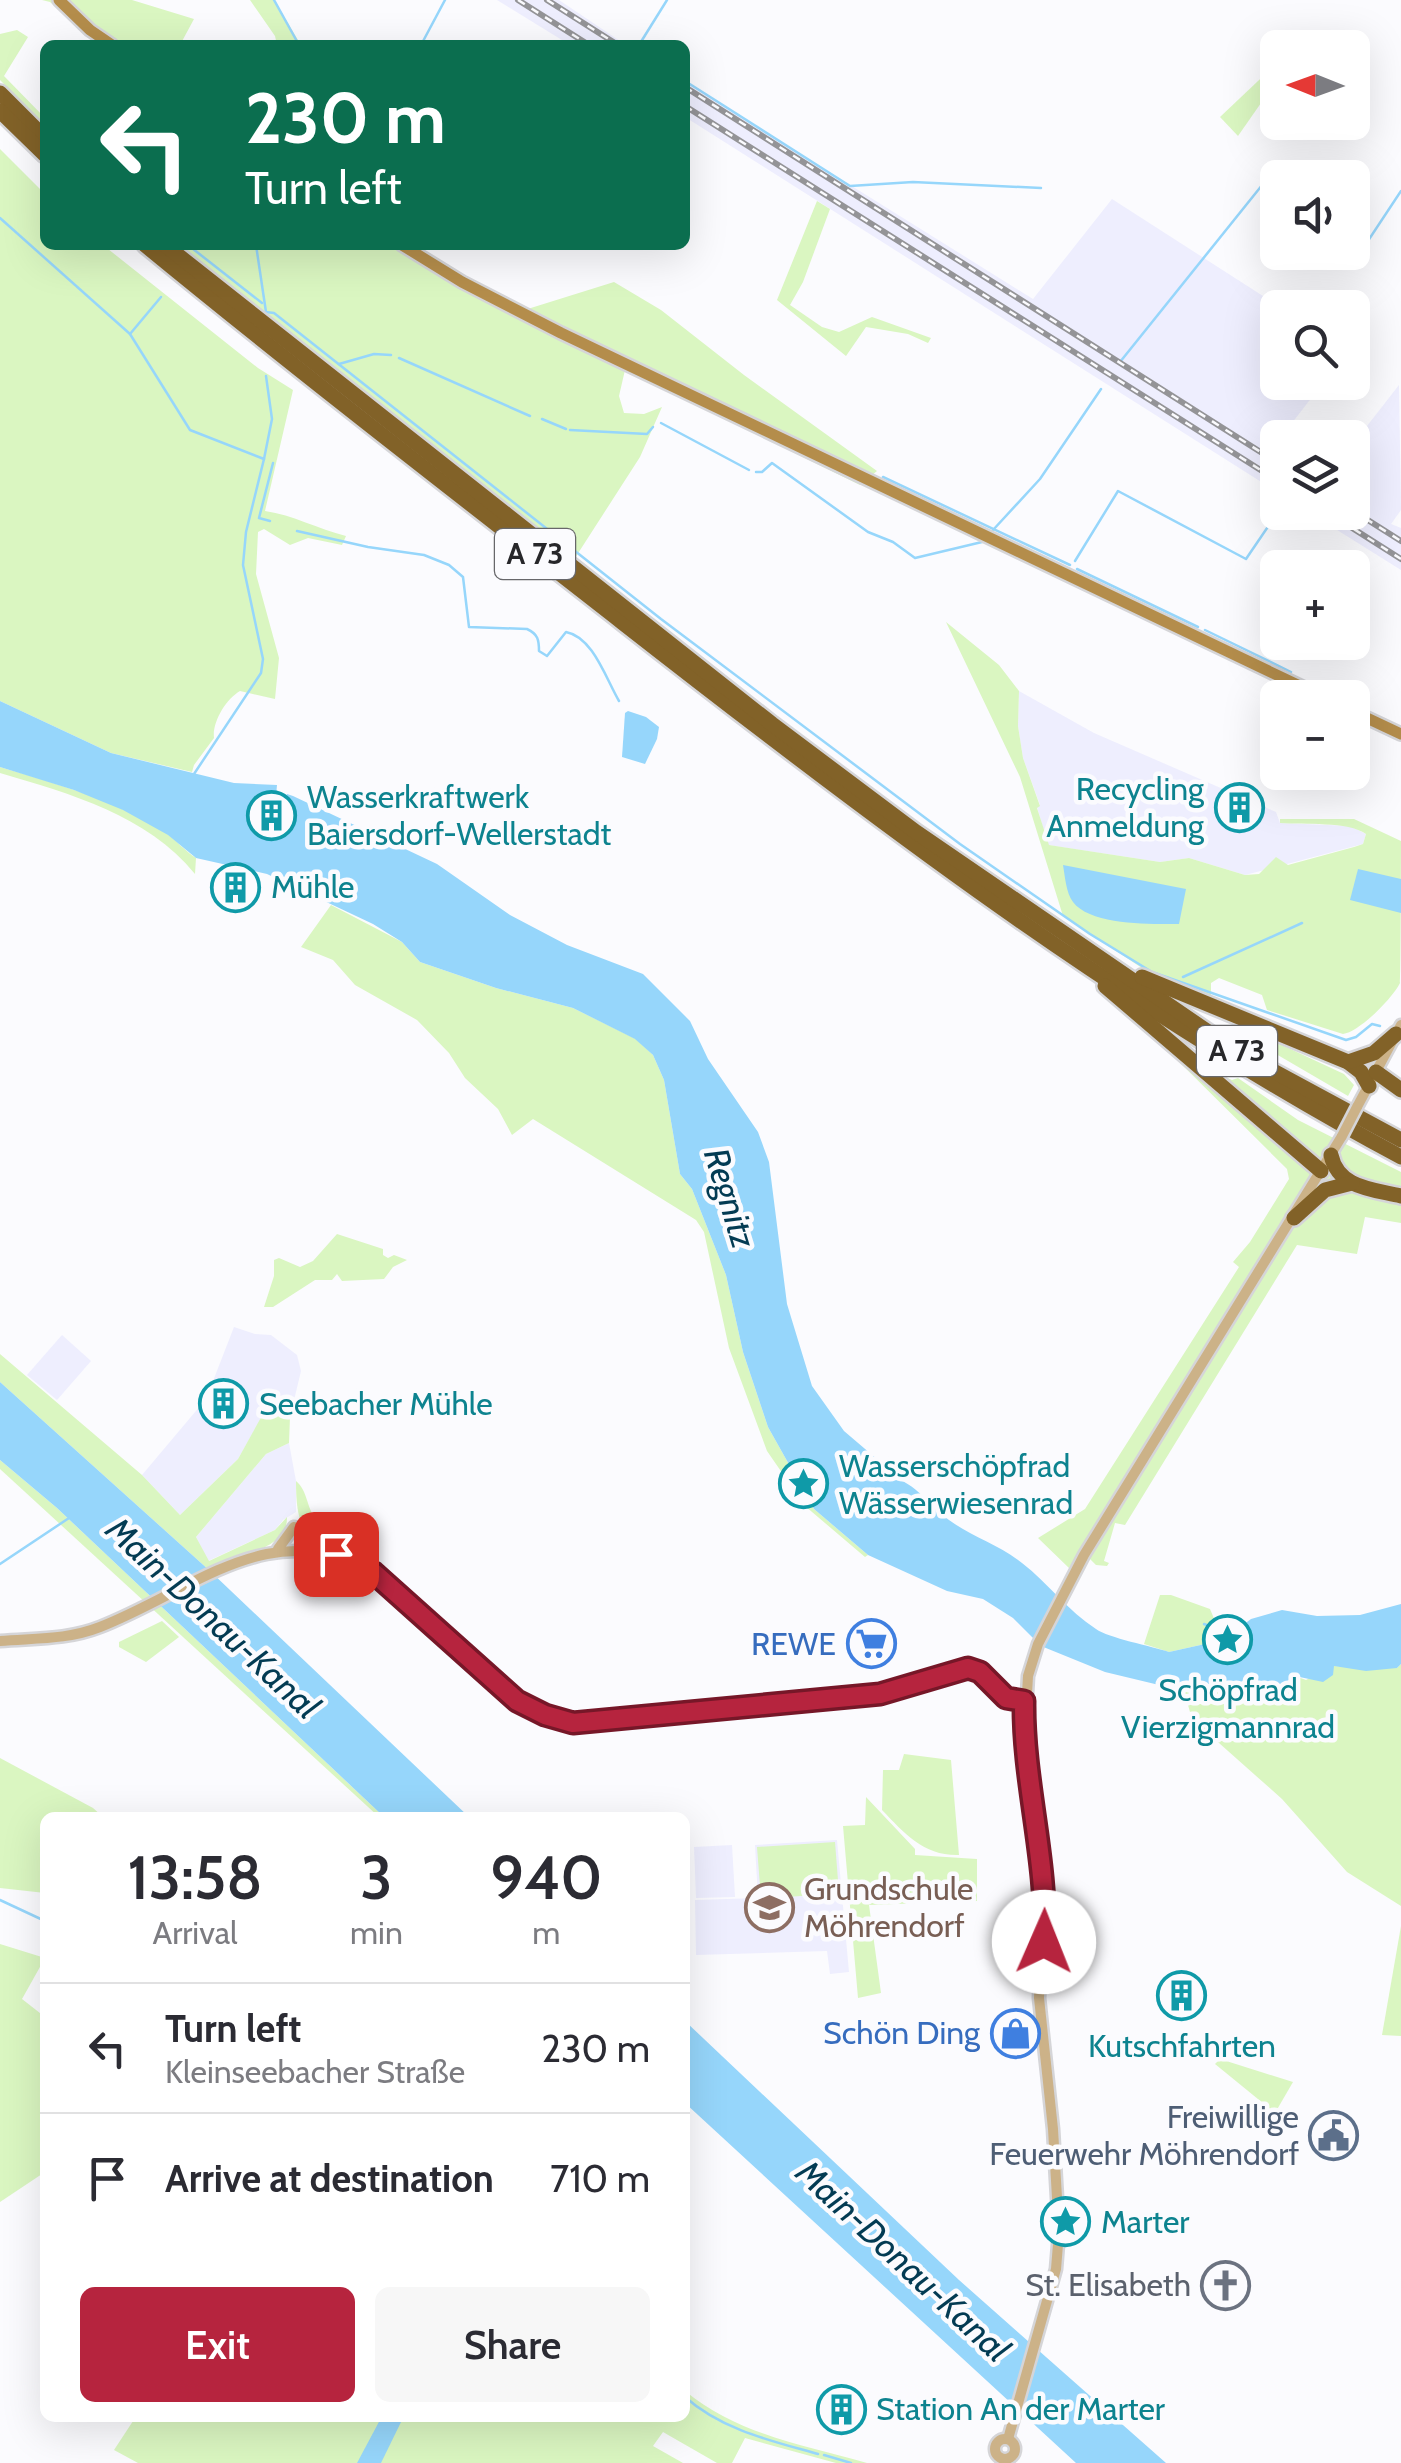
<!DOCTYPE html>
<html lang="en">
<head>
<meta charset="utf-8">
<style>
  body { margin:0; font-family:Cabin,sans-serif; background:#f7f7f7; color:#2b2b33; height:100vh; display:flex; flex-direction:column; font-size:38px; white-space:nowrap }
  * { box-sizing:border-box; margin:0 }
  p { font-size:32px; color:#7c7c81 }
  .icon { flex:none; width:55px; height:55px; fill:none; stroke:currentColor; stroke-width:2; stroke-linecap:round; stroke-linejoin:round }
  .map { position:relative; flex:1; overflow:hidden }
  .sheet { position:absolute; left:40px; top:1812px; width:650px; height:610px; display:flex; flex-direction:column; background:#fff; border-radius:15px; box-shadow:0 10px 40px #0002 }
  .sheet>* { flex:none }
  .guide { position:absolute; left:40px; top:40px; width:650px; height:210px; border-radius:15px; box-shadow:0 10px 40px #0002; background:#0b6e4f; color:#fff; overflow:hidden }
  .needle { width:65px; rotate:271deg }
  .controls { position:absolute; left:1260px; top:30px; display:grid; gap:20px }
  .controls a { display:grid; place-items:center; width:110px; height:110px; border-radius:15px; background:#fff; box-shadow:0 10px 40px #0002; font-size:50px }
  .pin { position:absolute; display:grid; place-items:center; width:85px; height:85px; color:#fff; margin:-42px; border-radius:20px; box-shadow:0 5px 15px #0006 }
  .me { position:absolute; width:110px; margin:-55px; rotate:1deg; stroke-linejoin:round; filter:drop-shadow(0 0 8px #0008) }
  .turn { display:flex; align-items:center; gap:35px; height:210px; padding:0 40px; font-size:45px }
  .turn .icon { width:130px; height:130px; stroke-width:2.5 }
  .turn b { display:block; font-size:70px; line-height:85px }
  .eta { display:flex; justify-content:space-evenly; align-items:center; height:170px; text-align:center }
  .eta b { font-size:60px; font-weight:600; line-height:70px }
  .action { display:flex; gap:20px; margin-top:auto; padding:20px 40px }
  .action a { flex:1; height:115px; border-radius:15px; background:#b6243e; color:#fff; font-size:40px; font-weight:600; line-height:115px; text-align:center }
  .action a+a { background:#f7f7f7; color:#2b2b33 }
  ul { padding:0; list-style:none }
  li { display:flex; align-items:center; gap:30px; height:130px; padding:0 40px; border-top:2px solid #e1e1e2 }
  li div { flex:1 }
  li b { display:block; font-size:38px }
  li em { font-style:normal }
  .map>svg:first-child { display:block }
  .built { fill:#eeeefe }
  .green { fill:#daf6c1 }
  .water { fill:#96d6fb }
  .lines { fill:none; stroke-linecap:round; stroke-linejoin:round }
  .stream { stroke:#96d6fb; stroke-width:2.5 }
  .tertiary-casing { stroke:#d5d5d8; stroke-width:15 }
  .secondary-casing { stroke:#d5d5d8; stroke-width:16 }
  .motorway-casing { stroke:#d5d5d8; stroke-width:20 }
  .tertiary { stroke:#ccb288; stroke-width:10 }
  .secondary { stroke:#b48d4b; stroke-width:11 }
  .motorway { stroke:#826228; stroke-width:15 }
  .rail-casing { stroke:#949497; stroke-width:6 }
  .rail { stroke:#fbfbfe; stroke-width:2.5; stroke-dasharray:8; stroke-linecap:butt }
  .tertiary-bridge-casing { stroke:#d5d5d8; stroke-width:15; stroke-linecap:butt }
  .tertiary-bridge { stroke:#ccb288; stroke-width:10 }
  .route-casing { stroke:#761728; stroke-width:25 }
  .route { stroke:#b6243e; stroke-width:18 }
  .labels { text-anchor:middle; stroke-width:9; stroke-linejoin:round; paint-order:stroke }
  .shield { fill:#fbfbfe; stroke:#67676a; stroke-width:2.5 }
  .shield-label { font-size:30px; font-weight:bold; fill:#27272a }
  .culture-label { font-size:32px; fill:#0d838f; stroke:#fbfbfe; text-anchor:start }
  .shop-label { font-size:32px; fill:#366cbe; stroke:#fbfbfe; text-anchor:end }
  .education-label { font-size:32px; fill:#785e54; stroke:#fbfbfe; text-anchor:start }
  .service-label { font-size:32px; fill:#4e5e75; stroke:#fbfbfe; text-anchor:end }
  .worship-label { font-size:32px; fill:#5b616d; stroke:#fbfbfe; text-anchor:end }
  .water-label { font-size:35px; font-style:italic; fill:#033b53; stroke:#fbfbfe }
</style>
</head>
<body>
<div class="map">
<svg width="1401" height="2463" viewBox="0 0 1401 2463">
  <rect width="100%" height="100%" fill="#fbfbfe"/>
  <g class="built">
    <polygon points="497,0 559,0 626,45 570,45"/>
    <polygon points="685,82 1033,299 1112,199 1280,307 1278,308 1278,382 1323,383 1281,437 1278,438 1273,448 1277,451 1277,492 685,117"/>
    <polygon points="1399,385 1401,510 1391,524 1401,528 1401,570 1310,513 1352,512 1353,444"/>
    <polygon points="1019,691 1094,733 1276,812 1280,823 1350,826 1366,834 1363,844 1245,875 1189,858 1160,862 1048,845 1037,807 1040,805 1023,758 1018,726"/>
    <polygon points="234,1327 255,1334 271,1335 297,1355 301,1371 290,1417 264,1413 238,1459 180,1515 142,1475 206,1399"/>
    <polygon points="62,1335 91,1361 57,1400 27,1375"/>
    <polygon points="289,1443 296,1481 296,1512 283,1520 275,1530 208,1561 196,1537 266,1454"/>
    <polygon points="837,1840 849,1972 830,1974 827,1951 696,1955 695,1900 758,1898 755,1845"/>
    <polygon points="732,1845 735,1897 696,1898 694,1847"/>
  </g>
  <g class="green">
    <polygon points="42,0 132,0 194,19 180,45 99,45 50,2"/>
    <polygon points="250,0 274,0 301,45 277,45 275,36"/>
    <polygon points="17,30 28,37 4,76 45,118 45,125 0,80 0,34"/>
    <polygon points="1277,63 1277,80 1238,136 1220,117"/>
    <path d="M0 149 45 194V245H103L258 368 293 390 265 511C293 515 318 529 346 536L342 545 308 538 290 545 264 529 258 532 256 574 279 658 275 699 240 691C226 699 212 722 214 738L194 765 192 772 111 753 0 701Z"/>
    <polygon points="817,201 830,209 803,282 790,305 822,327 839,332 872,317 931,338 928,343 908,334 866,327 846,356 777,300"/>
    <polygon points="179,245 401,245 518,312 614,282 661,310 744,375 877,471 860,485 625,370 619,396 624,413 644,414 662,407 640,457 575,558"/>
    <path d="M946 622 999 665 1019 691 1018 726 1023 758 1040 806 1037 808 1049 845 1160 862 1189 858 1245 875 1259 874 1276 857 1288 865 1354 847 1363 844 1366 834C1348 821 1304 825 1280 823V819H1354L1401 841C1401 864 1401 969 1400 983 1392 999 1359 1032 1343 1034L1267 1010 1262 995 1219 978 1211 983V1001L1145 970 1063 916 1020 777Z"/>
    <path d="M0 767C57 784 116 800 166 833 177 841 185 851 196 858L195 874C147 815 71 794 0 773Z"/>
    <polygon points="331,905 402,942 420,962 496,988 573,1008 636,1039 653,1055 664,1080 680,1174 692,1189 726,1275 743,1352 768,1427 814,1509 868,1555 865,1557 805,1506 767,1451 729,1348 704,1232 696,1220 533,1119 512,1135 498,1109 465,1078 449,1053 417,1020 355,985 333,960 301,947"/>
    <polygon points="1267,1038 1344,1074 1354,1085 1348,1096 1257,1043"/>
    <polygon points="1164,1047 1232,1080 1238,1078 1298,1120 1401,1172 1401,1223 1365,1217 1357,1254 1297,1245 1125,1525 1115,1523 1104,1561 1109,1563 1107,1566 1096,1565 1089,1558 1169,1421 1163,1417 1069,1568 1038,1538 1085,1509 1239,1267 1233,1262 1250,1242 1289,1179 1287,1169"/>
    <polygon points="337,1234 383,1249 383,1255 388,1258 394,1255 407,1260 393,1267 384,1279 342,1281 337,1274 332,1280 315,1280 273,1307 264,1307 274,1276 274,1260 279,1258 300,1267 313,1261"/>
    <path d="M0 1354 142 1475 180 1515 238 1459 264 1412 290 1417 289 1443 266 1454 196 1537 209 1561 275 1530 287 1517C288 1552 232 1554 210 1571L0 1382Z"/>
    <polygon points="0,1460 57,1508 384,1817 379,1817 0,1469"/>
    <path d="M296 1481C308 1491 306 1507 316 1519 326 1531 346 1536 359 1547V1553C307 1542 296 1535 296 1481Z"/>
    <polygon points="1160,1595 1171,1595 1210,1609 1218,1628 1223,1631 1223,1640 1169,1652 1144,1644"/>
    <polygon points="162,1621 179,1637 146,1662 119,1647 119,1642"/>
    <path d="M1401 1664V1906L1347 1872 1282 1799 1192 1719 1184 1691C1212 1691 1274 1696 1295 1676L1306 1680 1333 1666 1397 1668Z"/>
    <path d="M904 1754 951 1760 959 1855C924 1856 905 1834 882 1810L883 1770H899Z"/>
    <polygon points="0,1758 93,1808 103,1817 45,1818 45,1893 0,1888"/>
    <polygon points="866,1797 915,1849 915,1855 977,1859 977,1901 869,1905 881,1993 858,1998 843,1826 865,1825"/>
    <polygon points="835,1842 839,1893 761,1899 757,1847"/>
    <polygon points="1401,1926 1401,2036 1382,2035"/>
    <polygon points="0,1944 45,1958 22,1999 45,2017 45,2172 0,2202"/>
    <polygon points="1220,2059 1293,2082 1275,2113 1215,2064"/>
    <path d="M685 2391C737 2434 803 2445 867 2463H836L745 2438 732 2463H717L663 2432 653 2446 683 2463H138L114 2450 135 2418H685Z"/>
  </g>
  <g class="water">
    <path d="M0 701 111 753 234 783 277 785 276 796 284 800 287 794 293 796 437 864 510 915 567 945 643 974 690 1021 708 1059 758 1132 769 1162 787 1304 812 1386 844 1431 878 1460 879 1466 872 1475 874 1479C908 1469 925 1503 949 1520 972 1537 1000 1545 1022 1563 1048 1583 1068 1611 1096 1629 1108 1638 1152 1646 1169 1652L1223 1640 1251 1619 1282 1610 1317 1616 1360 1615 1401 1604V1664L1397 1668 1366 1671 1334 1666 1333 1675 1323 1682 1295 1676 1286 1684 1252 1690 1184 1691 1105 1672 1041 1646 1013 1618 983 1599 947 1591 868 1555 814 1509 768 1427 743 1352 726 1275 692 1189 680 1174 664 1080 653 1055 635 1039 573 1008 496 988 420 962 402 942 373 924 267 874 196 858 168 835 123 810 74 790 0 767Z"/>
    <polygon points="628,711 646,717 659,727 657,739 645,764 622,757 625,713"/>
    <path d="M1063 865 1186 889 1179 924C1153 924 1091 926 1073 902 1066 893 1065 876 1063 865Z"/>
    <polygon points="1358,869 1401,879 1401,913 1350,900"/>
    <polygon points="0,1382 210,1571 469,1817 384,1817 57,1508 0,1460"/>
    <polygon points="685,2021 959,2280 1166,2463 1076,2463 685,2103"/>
    <polygon points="381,2418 403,2418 381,2463 357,2463"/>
  </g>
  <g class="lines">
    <g class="stream">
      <polyline points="274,0 299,45"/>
      <polyline points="421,45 445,0"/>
      <polyline points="639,45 667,0"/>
      <polyline points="685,81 850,186 913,182 1041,188"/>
      <polyline points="1272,173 1278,180"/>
      <polyline points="0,218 130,334 190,430 264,459 272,419 266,376"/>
      <polyline points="188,245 262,303"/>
      <polyline points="256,245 266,312 274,313 661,619 960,844 1090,934 1152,972 1346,1040 1356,1037 1372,1024 1380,1026"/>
      <polyline points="1342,252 1352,265 1401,191"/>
      <polyline points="130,334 161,297"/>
      <polyline points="399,358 530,416"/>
      <polyline points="1120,362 1267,179"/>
      <polyline points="339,364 374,354 391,355"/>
      <polyline points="542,419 566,429"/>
      <polyline points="661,423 749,470"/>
      <polyline points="570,430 647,434 653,427"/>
      <polyline points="756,472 762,472 772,463 868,532 893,542 915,558 982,542"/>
      <polyline points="883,477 1070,565"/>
      <polyline points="270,521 259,518 273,463"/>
      <polyline points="993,530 1040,479 1101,389"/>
      <path d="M297 531 368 547 424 555 449 565 463 577 469 627 527 629C538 634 539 640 539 651L547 656 566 632C593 637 606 679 619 701"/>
      <polyline points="1075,561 1118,491 1246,559 1278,512"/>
      <polyline points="1077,569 1198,627"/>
      <polyline points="1205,630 1291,672"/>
      <polyline points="194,774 261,673 263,659 243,565 246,532 264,459"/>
      <polyline points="1183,977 1302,923"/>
      <polyline points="0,1564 69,1518"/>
      <path d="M1204 1624C1215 1629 1222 1624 1225 1638"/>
      <polyline points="0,1900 45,1921"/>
      <path d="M685 2397C722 2430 772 2441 818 2454"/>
      <polyline points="824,2455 851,2463"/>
    </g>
    <defs>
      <g id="tertiary">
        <polyline points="1357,1107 1401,1025"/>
        <polyline points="278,1549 294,1527 313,1549"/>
        <path d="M0 1641C34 1638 67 1640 100 1627 195 1590 271 1513 374 1573L506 1693 545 1715 585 1724 675 1712 880 1694 968 1668C992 1673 998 1699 1024 1701"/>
        <circle cx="1005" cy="2449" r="10"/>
        <polyline points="1008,2439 1056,2269 1059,2232 1053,2129 1039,1998 1045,1881 1024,1747 1028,1676 1038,1644 1084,1555 1342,1136"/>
      </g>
      <g id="secondary">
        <polyline points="59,0 90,30 112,45"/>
        <polyline points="402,245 462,282 561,333 1325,698"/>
        <polyline points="1352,711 1401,734"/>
      </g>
      <g id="motorway">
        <polyline points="0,93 45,138"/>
        <polyline points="0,111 45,155"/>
        <path d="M145 245C302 374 463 498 623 623 871 817 1122 1008 1401 1157"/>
        <polyline points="165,245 772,724 916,832 1236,1051 1401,1140"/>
        <polyline points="1142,977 1348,1062 1361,1072 1369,1086"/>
        <polyline points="1105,986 1321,1171"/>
        <polyline points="1348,1062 1374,1053 1396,1034"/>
        <polyline points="1376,1072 1401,1090"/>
        <path d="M1331 1155C1338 1188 1372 1189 1401 1196"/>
        <polyline points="1294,1218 1325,1190 1352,1183"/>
      </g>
    </defs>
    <use href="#tertiary" class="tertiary-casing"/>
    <use href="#secondary" class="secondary-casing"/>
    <use href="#motorway" class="motorway-casing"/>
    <use href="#tertiary" class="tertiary"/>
    <use href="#secondary" class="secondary"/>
    <use href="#motorway" class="motorway"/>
    <defs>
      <g id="rail">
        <polyline points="518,0 589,45"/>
        <polyline points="547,0 618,45"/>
        <polyline points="685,87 1278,463"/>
        <polyline points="685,106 1278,481"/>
        <polyline points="1352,510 1401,541"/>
        <polyline points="1327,512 1401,559"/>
      </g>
    </defs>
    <use href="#rail" class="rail-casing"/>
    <use href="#rail" class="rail"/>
    <defs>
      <polyline id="tertiary-bridge" points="1342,1136 1357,1107"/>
    </defs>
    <use href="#tertiary-bridge" class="tertiary-bridge-casing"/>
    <use href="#tertiary-bridge" class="tertiary-bridge"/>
  </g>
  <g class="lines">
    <defs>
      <path id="route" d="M336 1554 374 1573 517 1701 545 1715 573 1723 880 1694 968 1668 980 1672 1006 1698 1024 1701C1023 1783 1048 1860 1044 1942"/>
    </defs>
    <use href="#route" class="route-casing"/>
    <use href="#route" class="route"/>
  </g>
  <defs>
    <symbol id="building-ring" viewBox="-11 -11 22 22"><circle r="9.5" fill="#fbfbfe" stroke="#0f9aa8" stroke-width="1.5"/><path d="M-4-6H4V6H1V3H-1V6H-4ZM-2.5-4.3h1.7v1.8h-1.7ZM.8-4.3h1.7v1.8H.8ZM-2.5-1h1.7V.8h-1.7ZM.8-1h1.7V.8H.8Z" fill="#0f9aa8"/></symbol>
    <symbol id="sight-ring" viewBox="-11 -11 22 22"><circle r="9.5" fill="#fbfbfe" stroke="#0f9aa8" stroke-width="1.5"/><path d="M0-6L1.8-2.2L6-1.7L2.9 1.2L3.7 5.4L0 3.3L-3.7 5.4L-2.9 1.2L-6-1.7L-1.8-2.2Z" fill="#0f9aa8"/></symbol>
    <symbol id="supermarket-ring" viewBox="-11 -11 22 22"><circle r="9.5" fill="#fbfbfe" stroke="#3f7fe0" stroke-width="1.5"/><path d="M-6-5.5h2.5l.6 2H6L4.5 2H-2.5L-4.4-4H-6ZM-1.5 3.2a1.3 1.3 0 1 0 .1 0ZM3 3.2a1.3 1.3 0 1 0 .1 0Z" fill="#3f7fe0"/></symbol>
    <symbol id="school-ring" viewBox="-11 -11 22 22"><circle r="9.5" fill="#fbfbfe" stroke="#8d6e63" stroke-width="1.5"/><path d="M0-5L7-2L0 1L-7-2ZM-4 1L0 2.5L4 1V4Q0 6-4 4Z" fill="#8d6e63"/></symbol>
    <symbol id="shop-ring" viewBox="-11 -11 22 22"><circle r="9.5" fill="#fbfbfe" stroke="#3f7fe0" stroke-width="1.5"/><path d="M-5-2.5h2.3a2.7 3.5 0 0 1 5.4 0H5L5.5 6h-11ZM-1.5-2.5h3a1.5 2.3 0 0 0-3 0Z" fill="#3f7fe0"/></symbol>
    <symbol id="civic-ring" viewBox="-11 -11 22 22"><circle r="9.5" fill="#fbfbfe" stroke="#5c6f8a" stroke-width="1.5"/><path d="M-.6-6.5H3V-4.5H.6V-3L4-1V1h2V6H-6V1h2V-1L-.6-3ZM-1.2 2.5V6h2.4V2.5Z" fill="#5c6f8a"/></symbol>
    <symbol id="church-ring" viewBox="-11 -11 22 22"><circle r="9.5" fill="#fbfbfe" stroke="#6b7280" stroke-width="1.5"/><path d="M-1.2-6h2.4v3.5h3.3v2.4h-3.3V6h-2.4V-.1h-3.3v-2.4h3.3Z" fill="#6b7280"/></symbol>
  </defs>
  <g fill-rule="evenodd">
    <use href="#building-ring" x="1212" y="780" width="55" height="55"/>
    <use href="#building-ring" x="244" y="788" width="55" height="55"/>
    <use href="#building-ring" x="208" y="860" width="55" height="55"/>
    <use href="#building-ring" x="196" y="1376" width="55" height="55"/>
    <use href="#sight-ring" x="776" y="1456" width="55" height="55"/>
    <use href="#sight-ring" x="1200" y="1612" width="55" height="55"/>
    <use href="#supermarket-ring" x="844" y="1616" width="55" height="55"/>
    <use href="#school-ring" x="742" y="1880" width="55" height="55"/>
    <use href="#building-ring" x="1154" y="1968" width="55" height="55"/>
    <use href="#shop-ring" x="988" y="2006" width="55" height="55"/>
    <use href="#civic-ring" x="1306" y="2108" width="55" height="55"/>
    <use href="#sight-ring" x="1038" y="2194" width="55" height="55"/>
    <use href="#church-ring" x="1198" y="2258" width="55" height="55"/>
    <use href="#building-ring" x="814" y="2382" width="55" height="55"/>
  </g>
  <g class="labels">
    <g class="shield">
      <rect x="495" y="529" width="80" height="50" rx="8"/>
      <rect x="1197" y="1026" width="80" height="50" rx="8"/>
    </g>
    <g class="shield-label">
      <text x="535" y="564">A 73</text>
      <text x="1237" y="1061">A 73</text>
    </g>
    <g class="culture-label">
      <text x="1204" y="800" text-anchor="end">Recycling<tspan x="1204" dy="37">Anmeldung</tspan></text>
      <text x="307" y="808">Wasserkraftwerk<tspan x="307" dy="37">Baiersdorf-Wellerstadt</tspan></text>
      <text x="271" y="898">Mühle</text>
      <text x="259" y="1415">Seebacher Mühle</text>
      <text x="839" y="1477">Wasserschöpfrad<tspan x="839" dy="37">Wässerwiesenrad</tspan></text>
      <text x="1228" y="1701" text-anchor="middle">Schöpfrad<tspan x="1228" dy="37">Vierzigmannrad</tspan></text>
      <text x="1182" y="2057" text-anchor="middle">Kutschfahrten</text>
      <text x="1101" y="2233">Marter</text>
      <text x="876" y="2420">Station An der Marter</text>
    </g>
    <g class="shop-label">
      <text x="836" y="1655">REWE</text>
      <text x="980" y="2044">Schön Ding</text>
    </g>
    <g class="education-label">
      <text x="804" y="1900">Grundschule<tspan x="804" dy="37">Möhrendorf</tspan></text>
    </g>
    <g class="service-label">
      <text x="1299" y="2128">Freiwillige<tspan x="1299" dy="37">Feuerwehr Möhrendorf</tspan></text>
    </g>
    <g class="worship-label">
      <text x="1191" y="2296">St. Elisabeth</text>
    </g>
    <g class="water-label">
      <text transform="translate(730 1198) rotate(73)" y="12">Regnitz</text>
      <text transform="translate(213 1618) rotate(43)" y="12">Main-Donau-Kanal</text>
      <text transform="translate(903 2261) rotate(43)" y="12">Main-Donau-Kanal</text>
    </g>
  </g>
</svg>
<div class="controls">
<a><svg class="needle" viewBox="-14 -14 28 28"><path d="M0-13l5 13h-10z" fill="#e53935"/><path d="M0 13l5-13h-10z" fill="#7c7c81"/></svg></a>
<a><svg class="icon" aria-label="sound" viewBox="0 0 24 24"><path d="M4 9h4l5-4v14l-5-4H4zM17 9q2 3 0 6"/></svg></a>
<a><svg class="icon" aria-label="search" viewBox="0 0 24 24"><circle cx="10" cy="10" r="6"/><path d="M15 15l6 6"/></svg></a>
<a><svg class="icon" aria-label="layers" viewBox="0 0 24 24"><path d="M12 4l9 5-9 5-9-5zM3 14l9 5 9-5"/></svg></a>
<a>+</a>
<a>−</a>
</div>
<div class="pin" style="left:336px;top:1554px;background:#d93025"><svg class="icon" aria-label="arrive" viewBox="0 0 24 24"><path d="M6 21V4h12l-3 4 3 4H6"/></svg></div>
<svg class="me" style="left:1044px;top:1942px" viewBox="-20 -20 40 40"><circle r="19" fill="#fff"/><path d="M0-13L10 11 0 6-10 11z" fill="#b6243e"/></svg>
<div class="guide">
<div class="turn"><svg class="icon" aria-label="left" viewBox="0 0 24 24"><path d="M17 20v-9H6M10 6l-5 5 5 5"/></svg><div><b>230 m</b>Turn left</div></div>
</div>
<section class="sheet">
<div class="eta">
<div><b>13:58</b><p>Arrival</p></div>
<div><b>3</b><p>min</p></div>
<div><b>940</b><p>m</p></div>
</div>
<ul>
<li><svg class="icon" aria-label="left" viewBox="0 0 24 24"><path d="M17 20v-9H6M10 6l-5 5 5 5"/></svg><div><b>Turn left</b><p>Kleinseebacher Straße</p></div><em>230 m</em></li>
<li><svg class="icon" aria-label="arrive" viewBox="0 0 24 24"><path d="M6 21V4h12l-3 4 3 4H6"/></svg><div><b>Arrive at destination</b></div><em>710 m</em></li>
</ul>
<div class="action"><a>Exit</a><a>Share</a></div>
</section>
</div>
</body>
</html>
